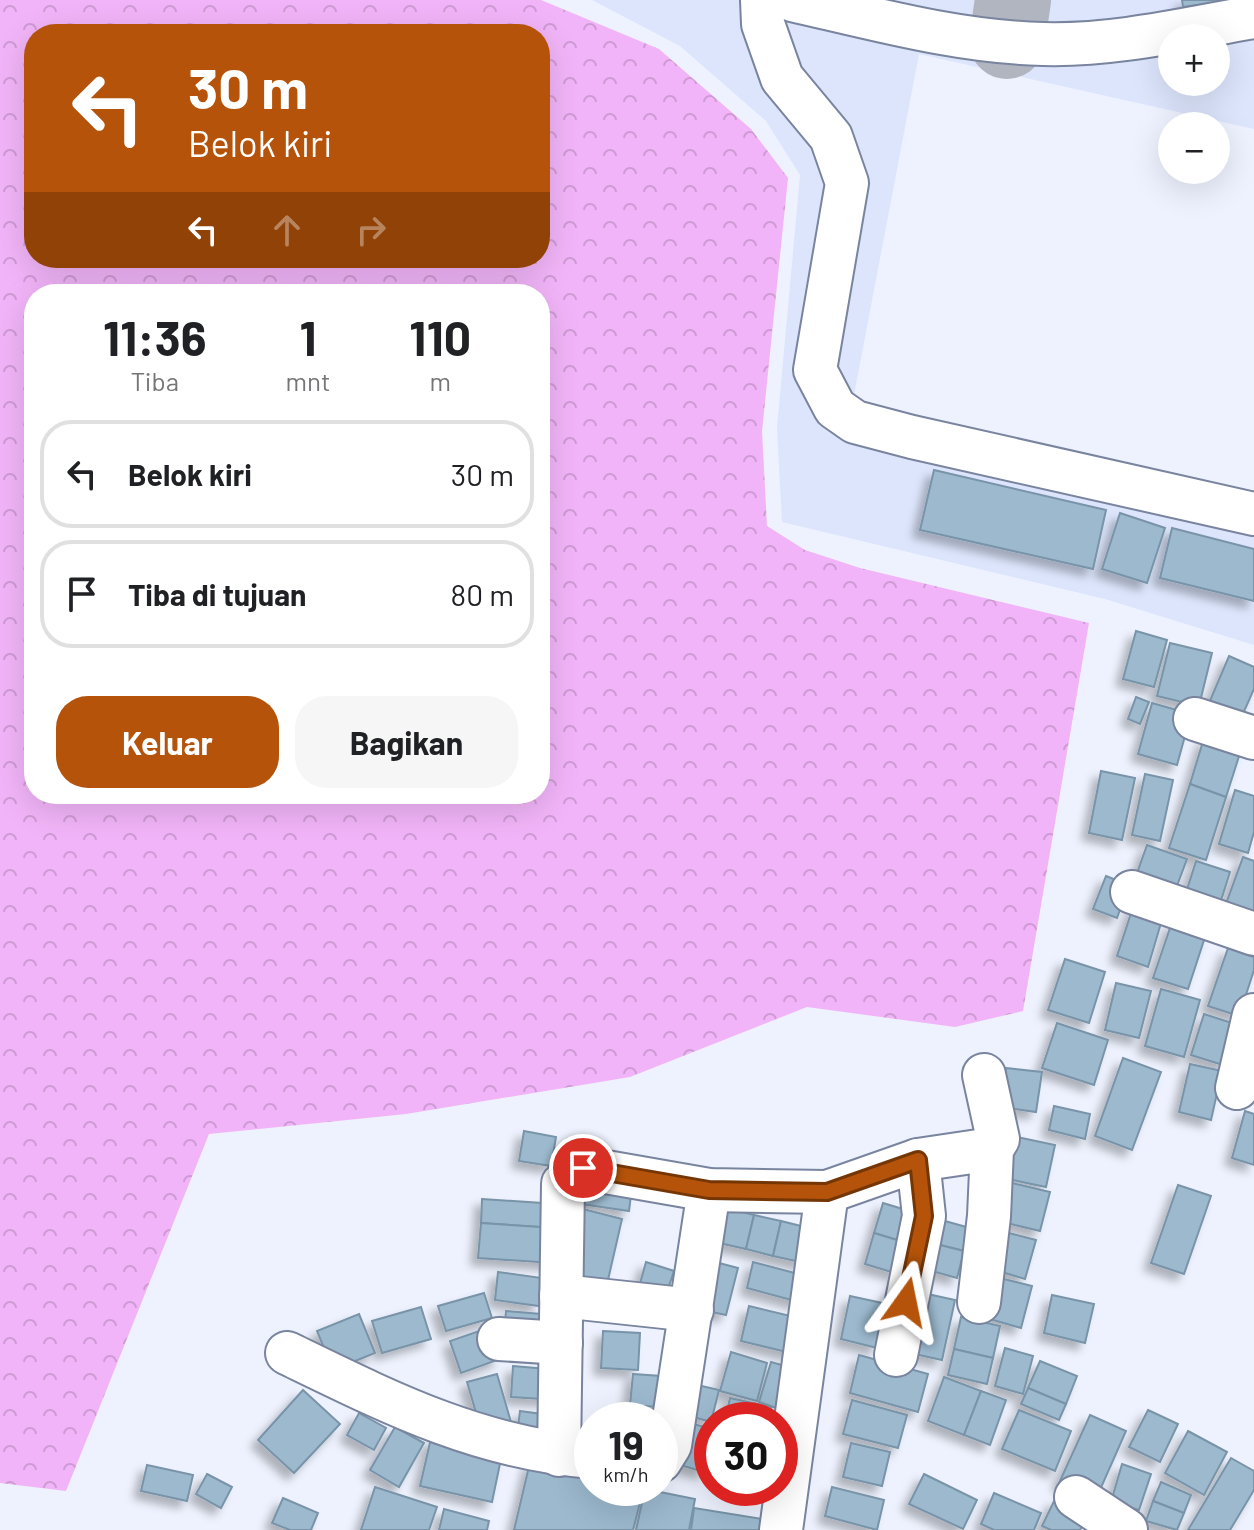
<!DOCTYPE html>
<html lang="id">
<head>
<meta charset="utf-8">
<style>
  body { margin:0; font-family:Barlow,sans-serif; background:#f6f6f6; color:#202124; height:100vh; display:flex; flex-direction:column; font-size:30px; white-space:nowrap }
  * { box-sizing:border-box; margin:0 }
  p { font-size:26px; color:#757577 }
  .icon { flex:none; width:44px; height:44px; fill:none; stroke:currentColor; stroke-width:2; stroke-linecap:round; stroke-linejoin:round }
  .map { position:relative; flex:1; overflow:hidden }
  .sheet { position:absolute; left:24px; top:284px; width:526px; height:520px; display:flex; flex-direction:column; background:#fff; border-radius:32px; box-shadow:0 8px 32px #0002 }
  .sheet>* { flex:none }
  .guide { position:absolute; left:24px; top:24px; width:526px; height:244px; border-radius:32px; box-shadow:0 8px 32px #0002; background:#b45309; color:#fff; overflow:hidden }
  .controls { position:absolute; left:1158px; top:24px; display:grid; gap:16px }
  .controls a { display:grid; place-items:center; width:72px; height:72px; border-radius:50%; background:#fff; box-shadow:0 8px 32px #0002; font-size:40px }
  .speed { position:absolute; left:574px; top:1402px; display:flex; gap:16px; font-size:40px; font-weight:700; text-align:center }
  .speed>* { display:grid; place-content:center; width:104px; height:104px; border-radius:50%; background:#fff; box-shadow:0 8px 32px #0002; line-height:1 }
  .speed small { font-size:20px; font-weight:400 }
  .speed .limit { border:12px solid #d22; background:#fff; color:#111 }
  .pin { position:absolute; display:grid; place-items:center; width:68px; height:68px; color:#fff; margin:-34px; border:4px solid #fff; border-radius:50%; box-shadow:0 2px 8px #0007 }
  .me { position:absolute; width:88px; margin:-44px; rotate:12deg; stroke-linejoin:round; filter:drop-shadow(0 0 6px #0008) }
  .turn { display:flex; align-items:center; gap:28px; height:168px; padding:0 32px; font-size:36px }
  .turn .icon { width:104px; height:104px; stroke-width:2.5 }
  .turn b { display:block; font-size:56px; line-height:68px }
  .lanes { display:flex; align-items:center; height:76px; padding:0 32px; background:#0003; justify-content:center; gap:40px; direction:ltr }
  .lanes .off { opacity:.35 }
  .eta { display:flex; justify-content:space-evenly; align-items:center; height:136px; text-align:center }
  .eta b { font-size:48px; font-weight:700; line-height:56px }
  .cta { display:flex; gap:16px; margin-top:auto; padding:16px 32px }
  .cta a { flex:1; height:92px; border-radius:32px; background:#b45309; color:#fff; font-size:32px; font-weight:700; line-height:92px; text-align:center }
  .cta a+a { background:#f6f6f6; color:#202124 }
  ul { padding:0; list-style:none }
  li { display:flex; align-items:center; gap:24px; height:108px; margin:0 16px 12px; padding:0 16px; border:4px solid #e0e0e0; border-radius:32px }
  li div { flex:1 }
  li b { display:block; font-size:30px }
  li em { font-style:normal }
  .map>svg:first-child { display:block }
  .built { fill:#dce5fc; fill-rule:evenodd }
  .forest { fill:url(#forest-crowns); fill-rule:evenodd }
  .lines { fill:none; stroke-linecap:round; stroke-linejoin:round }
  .taxiway { stroke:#b0b5c0; stroke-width:76 }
  .building { fill:#9cb9ce; stroke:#7994a8; stroke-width:2; filter:url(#shadow) }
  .minor-casing { stroke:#79849f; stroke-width:46 }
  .minor { stroke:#fff; stroke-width:42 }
  .route-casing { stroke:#753606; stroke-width:20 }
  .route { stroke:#b45309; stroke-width:14 }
</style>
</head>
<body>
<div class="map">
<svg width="1254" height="1530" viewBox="0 0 1254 1530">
  <defs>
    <pattern id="forest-crowns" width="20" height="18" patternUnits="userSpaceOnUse" patternTransform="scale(2)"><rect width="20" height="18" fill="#f1b4f8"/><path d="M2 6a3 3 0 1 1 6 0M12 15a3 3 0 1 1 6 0" fill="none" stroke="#ce9ad4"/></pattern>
    <filter id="shadow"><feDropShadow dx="-7" dy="7" stdDeviation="4" flood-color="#0004"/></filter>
  </defs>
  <rect width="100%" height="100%" fill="#edf2fe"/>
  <path class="built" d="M592 0H1254V129L919 54 850 416 1254 506V645L1105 599 782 522 777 428 800 175 766 121 680 46ZM1172 38H1216V82H1172Z"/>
  <path class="forest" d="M0 0H541L659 49 751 129 788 178 762 431 767 526 805 550 860 568 1089 623 1023 1011 955 1027 807 1007 630 1077 406 1114 209 1134 66 1491 0 1483ZM34 34H540V258H34ZM34 294H540V794H34Z"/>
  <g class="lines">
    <polyline class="taxiway" points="1007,41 1013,0"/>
  </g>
  <g class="building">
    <polygon points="1182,0 1238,0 1183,7"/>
    <polygon points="934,470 1106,510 1093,569 920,530"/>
    <polygon points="1120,513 1165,528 1147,583 1102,569"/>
    <polygon points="1172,528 1254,549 1254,601 1160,578"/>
    <polygon points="1136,631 1167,640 1154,687 1123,679"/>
    <polygon points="1170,643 1212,653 1199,706 1157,696"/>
    <polygon points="1229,656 1254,667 1254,689 1238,725 1206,710"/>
    <polygon points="1136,697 1149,702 1140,724 1128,719"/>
    <polygon points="1152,703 1191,714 1177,765 1138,754"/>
    <polygon points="1204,738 1241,750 1226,797 1190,784"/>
    <polygon points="1101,771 1135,778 1122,840 1089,833"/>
    <polygon points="1145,774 1173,780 1160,841 1132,835"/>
    <polygon points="1190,784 1226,797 1206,860 1169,848"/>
    <polygon points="1235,790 1254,796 1254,832 1248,853 1219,844"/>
    <polygon points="1147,845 1187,859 1175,891 1136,876"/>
    <polygon points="1243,857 1254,861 1254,923 1223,912"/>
    <polygon points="1196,861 1230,872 1219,907 1185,896"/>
    <polygon points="1106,876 1129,885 1117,918 1093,909"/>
    <polygon points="1134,904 1164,913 1148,967 1117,956"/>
    <polygon points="1172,922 1206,934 1188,989 1153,978"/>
    <polygon points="1228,948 1254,957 1254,970 1239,1016 1208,1006"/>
    <polygon points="1065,959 1105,972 1089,1023 1048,1010"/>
    <polygon points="1116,983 1151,991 1139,1038 1105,1030"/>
    <polygon points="1161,989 1200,1000 1184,1057 1145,1046"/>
    <polygon points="1204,1014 1238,1025 1226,1066 1191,1055"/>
    <polygon points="1057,1023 1108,1040 1094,1085 1042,1068"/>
    <polygon points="1123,1058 1161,1072 1132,1150 1095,1136"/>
    <polygon points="1190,1064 1222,1071 1211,1120 1179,1112"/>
    <polygon points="1006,1068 1042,1072 1036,1112 1001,1107"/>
    <polygon points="1054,1106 1090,1114 1085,1139 1049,1130"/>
    <polygon points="1245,1111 1254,1114 1254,1165 1232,1158"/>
    <polygon points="524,1131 556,1137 551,1166 519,1161"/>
    <polygon points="1017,1137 1055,1145 1046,1187 1008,1179"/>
    <polygon points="579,1172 633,1179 629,1211 574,1203"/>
    <polygon points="1008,1182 1050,1192 1040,1231 998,1221"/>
    <polygon points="1178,1185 1211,1196 1184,1274 1151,1263"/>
    <polygon points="482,1199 557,1204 555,1228 481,1223"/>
    <polygon points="883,1203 916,1213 907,1243 874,1233"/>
    <polygon points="727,1208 754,1215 746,1249 719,1243"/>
    <polygon points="583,1209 622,1219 605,1293 565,1284"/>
    <polygon points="754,1215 781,1221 773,1256 746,1249"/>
    <polygon points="934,1218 970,1228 964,1251 928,1242"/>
    <polygon points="781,1221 813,1229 805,1263 773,1256"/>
    <polygon points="481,1223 555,1228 553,1263 478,1258"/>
    <polygon points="1005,1232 1036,1240 1025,1279 995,1270"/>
    <polygon points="874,1233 907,1243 898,1274 865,1264"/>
    <polygon points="928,1242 964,1251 957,1278 921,1268"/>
    <polygon points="646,1262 674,1271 666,1295 639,1287"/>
    <polygon points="753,1262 806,1276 799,1302 747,1288"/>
    <polygon points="719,1263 738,1268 726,1315 707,1311"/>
    <polygon points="498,1272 542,1278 539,1306 495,1300"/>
    <polygon points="996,1277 1032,1286 1021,1328 986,1318"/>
    <polygon points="484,1293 492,1318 446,1331 438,1306"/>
    <polygon points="923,1293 955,1300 942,1360 910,1353"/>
    <polygon points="1052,1295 1094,1304 1085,1343 1044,1333"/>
    <polygon points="850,1296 887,1304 877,1348 841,1339"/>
    <polygon points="749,1306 803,1319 795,1354 741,1341"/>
    <polygon points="421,1307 431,1339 382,1353 372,1321"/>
    <polygon points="506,1311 553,1315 552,1337 504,1333"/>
    <polygon points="359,1314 375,1353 333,1370 317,1331"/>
    <polygon points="961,1317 1000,1326 993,1358 954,1349"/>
    <polygon points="488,1328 500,1359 461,1373 450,1341"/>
    <polygon points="603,1331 640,1333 638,1370 601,1368"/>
    <polygon points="1005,1348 1033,1356 1023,1394 995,1386"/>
    <polygon points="954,1349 993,1358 987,1384 948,1375"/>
    <polygon points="731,1352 767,1363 757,1401 720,1391"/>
    <polygon points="859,1355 928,1374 918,1412 850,1393"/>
    <polygon points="1040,1361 1077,1376 1066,1404 1028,1388"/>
    <polygon points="771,1362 789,1367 776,1408 759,1402"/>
    <polygon points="513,1366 559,1370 558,1400 511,1397"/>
    <polygon points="497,1374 511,1422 481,1430 467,1382"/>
    <polygon points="633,1374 676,1377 673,1408 630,1405"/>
    <polygon points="944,1377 981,1391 964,1435 928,1421"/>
    <polygon points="693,1384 719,1390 711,1422 686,1415"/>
    <polygon points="1028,1388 1066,1404 1059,1420 1021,1404"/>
    <polygon points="303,1390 340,1424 294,1473 258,1440"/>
    <polygon points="981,1391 1006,1400 990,1445 964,1435"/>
    <polygon points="730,1398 771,1407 768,1420 725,1420"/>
    <polygon points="852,1400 907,1415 898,1448 843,1434"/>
    <polygon points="1019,1410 1071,1431 1055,1471 1002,1449"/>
    <polygon points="1148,1410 1178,1424 1160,1462 1129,1447"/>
    <polygon points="520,1411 557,1416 516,1443"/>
    <polygon points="359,1413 386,1428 374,1450 347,1435"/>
    <polygon points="1090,1415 1126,1431 1096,1499 1059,1483"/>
    <polygon points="682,1421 712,1429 704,1472 670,1462"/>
    <polygon points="395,1427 424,1443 399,1487 370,1470"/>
    <polygon points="1188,1431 1227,1452 1204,1495 1165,1473"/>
    <polygon points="431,1438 502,1454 492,1502 420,1486"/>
    <polygon points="851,1443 890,1452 882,1486 843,1477"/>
    <polygon points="1231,1458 1254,1471 1254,1490 1230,1530 1188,1530"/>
    <polygon points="530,1462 592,1478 592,1488 643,1491 633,1530 514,1530"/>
    <polygon points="1122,1464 1151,1474 1139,1510 1111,1502"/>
    <polygon points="147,1465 193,1475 187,1501 141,1491"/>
    <polygon points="207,1474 232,1487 221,1508 196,1494"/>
    <polygon points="924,1474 977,1500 963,1529 909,1504"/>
    <polygon points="1161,1482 1191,1495 1184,1513 1153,1501"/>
    <polygon points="375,1487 437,1507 429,1530 361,1530"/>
    <polygon points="832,1487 884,1500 877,1530 825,1516"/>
    <polygon points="645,1489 695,1499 689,1530 636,1530"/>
    <polygon points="994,1493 1041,1513 1034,1530 994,1530 981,1524"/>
    <polygon points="283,1498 318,1513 311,1530 290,1530 272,1523"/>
    <polygon points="1055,1499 1088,1514 1080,1530 1051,1530 1042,1526"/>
    <polygon points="1153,1501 1184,1513 1177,1530 1146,1521"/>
    <polygon points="694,1508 781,1522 779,1530 691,1530"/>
    <polygon points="444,1509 489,1521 487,1530 439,1530"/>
  </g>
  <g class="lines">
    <defs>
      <g id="minor">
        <polyline points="762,0 763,24 782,78 831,137 847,183 815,370 835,408 855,422 912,437 1254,514"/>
        <path d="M792 0C875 19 958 42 1043 44 1114 46 1185 29 1254 17"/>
        <polyline points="1195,719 1254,738"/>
        <polyline points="1132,892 1254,934"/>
        <polyline points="1237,1088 1254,1015"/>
        <polyline points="561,1296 692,1310"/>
        <polyline points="979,1302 989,1216 992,1149 998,1139 984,1075"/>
        <polyline points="499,1339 561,1343"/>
        <path d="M287 1353C388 1402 478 1448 592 1457"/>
        <polyline points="896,1355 924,1216 918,1160"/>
        <polyline points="559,1455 563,1184 583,1168 709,1190 827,1192 918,1160 992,1149"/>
        <polyline points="660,1461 670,1445 709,1190"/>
        <polyline points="1076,1497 1126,1530"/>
        <polyline points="781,1530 827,1192"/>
      </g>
    </defs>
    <use href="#minor" class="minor-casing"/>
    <use href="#minor" class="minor"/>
  </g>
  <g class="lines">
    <defs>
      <polyline id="route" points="583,1168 709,1190 827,1192 918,1160 924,1216 906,1302"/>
    </defs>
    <use href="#route" class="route-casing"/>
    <use href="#route" class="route"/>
  </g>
</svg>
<div class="controls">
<a>+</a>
<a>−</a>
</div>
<div class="speed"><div>19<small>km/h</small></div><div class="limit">30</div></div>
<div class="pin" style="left:583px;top:1168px;background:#d93025"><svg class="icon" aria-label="arrive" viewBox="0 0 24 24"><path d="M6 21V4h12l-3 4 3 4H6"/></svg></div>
<svg class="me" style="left:906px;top:1302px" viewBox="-20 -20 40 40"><path d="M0-17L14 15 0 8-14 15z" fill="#b45309" stroke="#fff" stroke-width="4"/></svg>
<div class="guide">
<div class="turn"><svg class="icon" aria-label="left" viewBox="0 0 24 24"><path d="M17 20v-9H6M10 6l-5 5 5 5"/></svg><div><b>30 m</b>Belok kiri</div></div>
<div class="lanes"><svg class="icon" aria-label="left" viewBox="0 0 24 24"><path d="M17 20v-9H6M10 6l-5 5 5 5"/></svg><svg class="icon off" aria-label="ahead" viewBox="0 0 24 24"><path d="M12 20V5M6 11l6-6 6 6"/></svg><svg class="icon off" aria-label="right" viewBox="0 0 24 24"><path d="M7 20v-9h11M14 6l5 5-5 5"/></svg></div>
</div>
<section class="sheet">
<div class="eta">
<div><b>11:36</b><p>Tiba</p></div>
<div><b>1</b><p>mnt</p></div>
<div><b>110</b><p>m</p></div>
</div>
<ul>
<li><svg class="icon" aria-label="left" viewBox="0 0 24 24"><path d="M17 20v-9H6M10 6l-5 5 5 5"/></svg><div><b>Belok kiri</b></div><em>30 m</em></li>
<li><svg class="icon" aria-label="arrive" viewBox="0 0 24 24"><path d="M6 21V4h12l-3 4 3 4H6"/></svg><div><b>Tiba di tujuan</b></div><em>80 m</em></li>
</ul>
<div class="cta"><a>Keluar</a><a>Bagikan</a></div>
</section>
</div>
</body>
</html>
